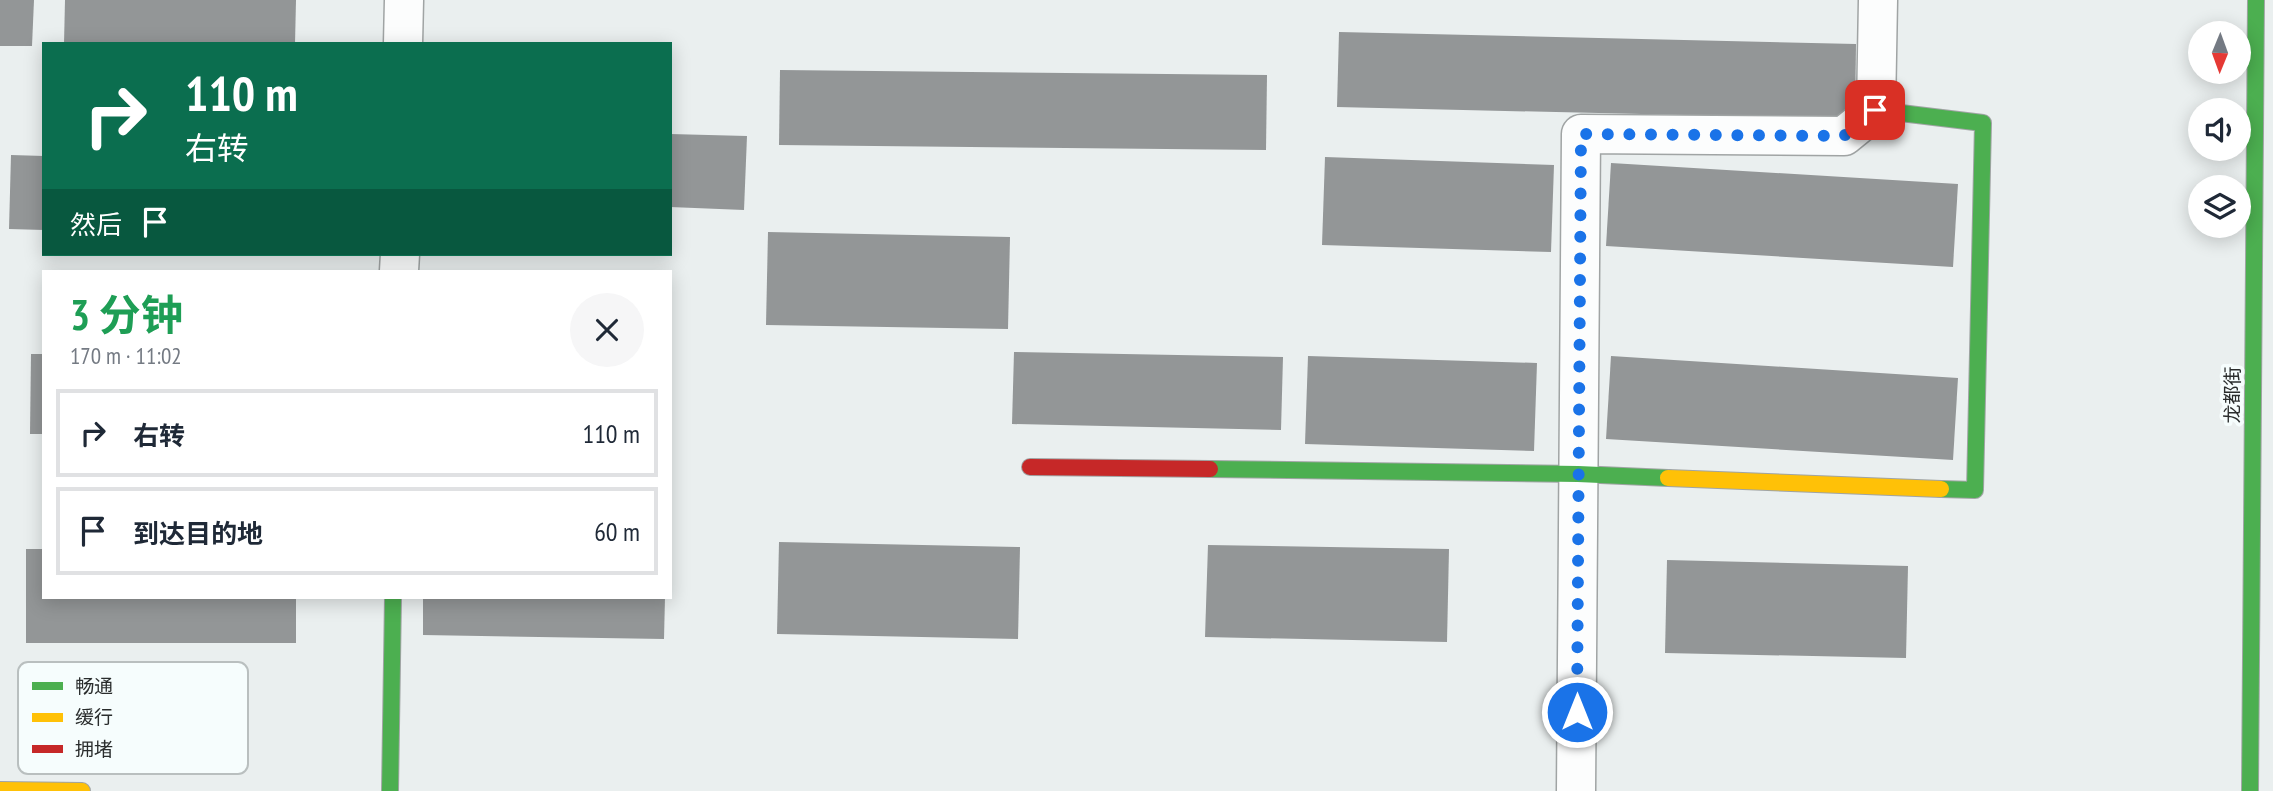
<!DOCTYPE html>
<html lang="zh">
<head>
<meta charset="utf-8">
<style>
  body { margin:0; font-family:"PT Sans Narrow","Noto Sans SC",sans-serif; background:#f6f6f7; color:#1f2937; height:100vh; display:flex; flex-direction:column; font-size:26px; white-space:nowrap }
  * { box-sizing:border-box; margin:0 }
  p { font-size:23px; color:#747a83 }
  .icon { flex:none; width:38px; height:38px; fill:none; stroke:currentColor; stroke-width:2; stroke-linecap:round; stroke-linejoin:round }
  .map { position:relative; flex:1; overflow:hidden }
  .details { position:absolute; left:42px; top:270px; width:630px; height:329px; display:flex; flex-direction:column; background:#fff; border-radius:0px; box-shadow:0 4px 18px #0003 }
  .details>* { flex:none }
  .hud { position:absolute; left:42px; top:42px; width:630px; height:214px; border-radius:0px; box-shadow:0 4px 18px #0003; background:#0b6e4f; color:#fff; overflow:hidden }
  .needle { width:46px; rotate:181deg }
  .fabs { position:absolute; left:2188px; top:21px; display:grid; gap:14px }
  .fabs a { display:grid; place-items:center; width:63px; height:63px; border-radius:50%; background:#fff; box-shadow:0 4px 18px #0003; font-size:35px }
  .pin { position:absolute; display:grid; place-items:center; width:60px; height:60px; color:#fff; margin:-30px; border-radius:14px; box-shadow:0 4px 10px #0006 }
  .me { position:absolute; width:77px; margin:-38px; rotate:0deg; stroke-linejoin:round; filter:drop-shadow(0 0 5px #0008) }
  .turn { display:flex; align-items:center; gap:24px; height:147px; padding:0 28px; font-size:32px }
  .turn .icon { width:91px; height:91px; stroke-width:2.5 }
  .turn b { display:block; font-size:49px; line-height:60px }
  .then { display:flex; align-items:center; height:66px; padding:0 28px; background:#0003; gap:14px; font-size:26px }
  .round { display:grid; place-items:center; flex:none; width:74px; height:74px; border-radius:37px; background:#f6f6f7 }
  .head { display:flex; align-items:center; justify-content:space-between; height:119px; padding:0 28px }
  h1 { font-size:42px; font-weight:700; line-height:52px; color:#1e9e55 }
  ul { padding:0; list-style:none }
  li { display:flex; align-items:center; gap:21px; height:88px; margin:0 14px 10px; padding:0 14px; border:4px solid #e0e1e3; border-radius:0px }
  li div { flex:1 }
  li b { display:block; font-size:26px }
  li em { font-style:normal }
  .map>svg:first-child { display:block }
  .building { fill:#939697 }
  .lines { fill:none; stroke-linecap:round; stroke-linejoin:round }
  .street-casing { stroke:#a0a4a4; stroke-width:41 }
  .fast-casing { stroke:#a0a4a4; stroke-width:18 }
  .slow-casing { stroke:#a0a4a4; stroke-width:18 }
  .jam-casing { stroke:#a0a4a4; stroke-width:18 }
  .street { stroke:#fcfdfd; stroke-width:38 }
  .fast { stroke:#4caf50; stroke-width:16 }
  .slow { stroke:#ffc107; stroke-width:16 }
  .jam { stroke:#c62828; stroke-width:16 }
  .route { stroke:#1a73e8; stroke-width:12; stroke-dasharray:0 21.6 }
  .labels { text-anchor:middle; stroke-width:7; stroke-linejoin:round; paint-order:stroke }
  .street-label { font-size:19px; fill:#2a2d2d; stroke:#f6fdfd }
  .key { fill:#f6fdfd; stroke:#b9bfbf; stroke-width:2 }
  .key-label { font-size:19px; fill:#2a2d2d }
</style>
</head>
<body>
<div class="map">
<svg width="2273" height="791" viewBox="0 0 2273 791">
  <rect width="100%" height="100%" fill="#eaefef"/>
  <g class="building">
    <polygon points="0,0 34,0 32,46 0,46"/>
    <polygon points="65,0 296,0 295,44 64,44"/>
    <polygon points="1339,32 1856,44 1855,119 1337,107"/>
    <polygon points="780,70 1267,75 1266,150 779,145"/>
    <polygon points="670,134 747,136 744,210 670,207"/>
    <polygon points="11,155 44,156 44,230 9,229"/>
    <polygon points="1325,157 1554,165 1551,252 1322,245"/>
    <polygon points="1611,163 1958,184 1953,267 1606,246"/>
    <polygon points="768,232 1010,237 1008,329 766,325"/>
    <polygon points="1014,352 1283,357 1281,430 1012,424"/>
    <polygon points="31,354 44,354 44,434 30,434"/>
    <polygon points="1308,356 1537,363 1534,451 1305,444"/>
    <polygon points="1611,356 1958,378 1953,460 1606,439"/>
    <polygon points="779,542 1020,547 1018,639 777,634"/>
    <polygon points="1208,545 1449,549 1447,642 1205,637"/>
    <polygon points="26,549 44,549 44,597 296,597 296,643 26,643"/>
    <polygon points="1667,560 1908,566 1906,658 1665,653"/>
    <polygon points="423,597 665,597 664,639 423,635"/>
  </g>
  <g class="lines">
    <defs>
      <g id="street">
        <polyline points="403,44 404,0"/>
        <polyline points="399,271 400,254"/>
        <polyline points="1576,791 1581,134 1844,136 1876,110 1878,0"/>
      </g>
      <g id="fast">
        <polyline points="1876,110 1983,123 1975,490 1941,489"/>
        <polyline points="1210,469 1578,474 1668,478"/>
        <polyline points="390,791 393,597"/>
        <polyline points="2250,791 2256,0"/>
      </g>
      <g id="slow">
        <polyline points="1668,478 1941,489"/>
        <polyline points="0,790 82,791"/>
      </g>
      <polyline id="jam" points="1030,467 1210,469"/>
    </defs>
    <use href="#street" class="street-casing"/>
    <use href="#fast" class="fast-casing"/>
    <use href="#slow" class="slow-casing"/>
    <use href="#jam" class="jam-casing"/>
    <use href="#street" class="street"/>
    <use href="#fast" class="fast"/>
    <use href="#slow" class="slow"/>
    <use href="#jam" class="jam"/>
  </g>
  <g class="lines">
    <polyline class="route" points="1577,712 1581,134 1844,136 1875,110"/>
  </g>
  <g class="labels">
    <g class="street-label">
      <text transform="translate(2232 395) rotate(-90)" y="7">龙都街</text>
    </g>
  </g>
  <rect x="18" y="662" width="230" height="112" rx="10" class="key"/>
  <rect x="32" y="682" width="31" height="8" fill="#4caf50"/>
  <rect x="32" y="713" width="31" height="9" fill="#ffc107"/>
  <rect x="32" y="745" width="31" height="8" fill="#c62828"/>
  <g class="key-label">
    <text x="75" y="693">畅通</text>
    <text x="75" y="724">缓行</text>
    <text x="75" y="756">拥堵</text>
  </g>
</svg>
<div class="fabs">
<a><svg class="needle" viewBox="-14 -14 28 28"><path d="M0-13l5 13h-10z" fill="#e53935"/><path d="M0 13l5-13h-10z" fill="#747a83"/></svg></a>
<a><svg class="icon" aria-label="sound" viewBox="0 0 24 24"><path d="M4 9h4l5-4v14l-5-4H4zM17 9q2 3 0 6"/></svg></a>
<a><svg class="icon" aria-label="layers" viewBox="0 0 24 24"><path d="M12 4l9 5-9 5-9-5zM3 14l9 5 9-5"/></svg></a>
</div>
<div class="pin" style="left:1875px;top:110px;background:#d93025"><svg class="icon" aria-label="arrive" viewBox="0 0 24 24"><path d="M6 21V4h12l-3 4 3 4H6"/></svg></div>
<svg class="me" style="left:1577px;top:712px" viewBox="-20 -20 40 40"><circle r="17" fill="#1a73e8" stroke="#fff" stroke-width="3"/><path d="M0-11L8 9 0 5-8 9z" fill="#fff"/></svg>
<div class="hud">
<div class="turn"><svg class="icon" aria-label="right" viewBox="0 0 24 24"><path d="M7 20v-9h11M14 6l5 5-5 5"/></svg><div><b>110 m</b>右转</div></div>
<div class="then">然后<svg class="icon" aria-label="arrive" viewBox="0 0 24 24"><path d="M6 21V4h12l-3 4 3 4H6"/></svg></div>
</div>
<section class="details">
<div class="head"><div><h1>3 分钟</h1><p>170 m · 11:02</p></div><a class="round"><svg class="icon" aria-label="close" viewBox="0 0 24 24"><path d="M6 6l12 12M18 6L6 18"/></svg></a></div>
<ul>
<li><svg class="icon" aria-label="right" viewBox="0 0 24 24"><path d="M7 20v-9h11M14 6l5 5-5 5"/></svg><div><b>右转</b></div><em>110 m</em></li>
<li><svg class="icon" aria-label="arrive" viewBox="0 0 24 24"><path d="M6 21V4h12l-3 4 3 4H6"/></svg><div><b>到达目的地</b></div><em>60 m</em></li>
</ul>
</section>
</div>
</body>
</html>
